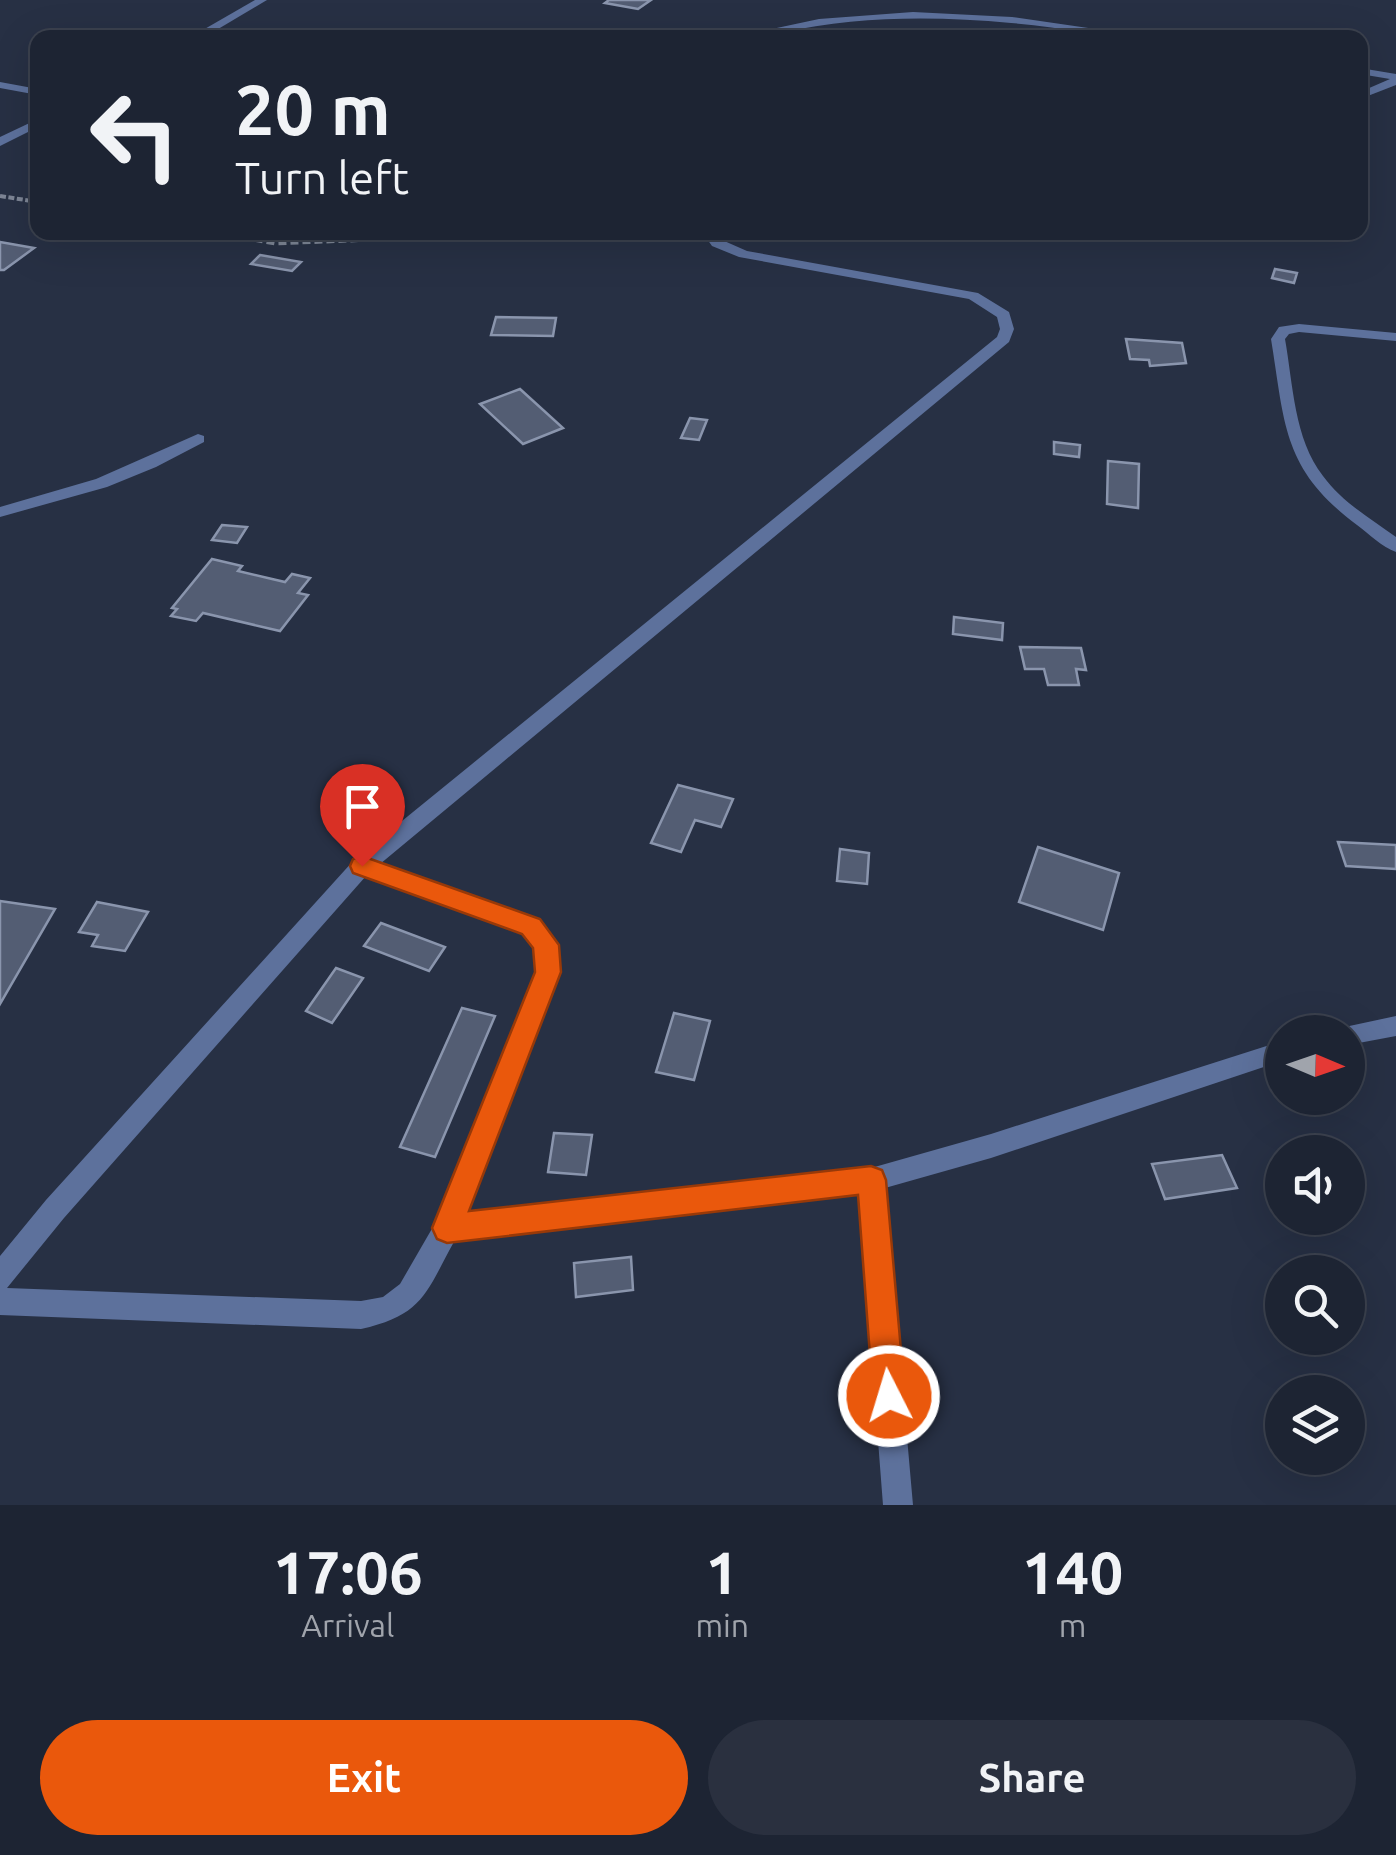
<!DOCTYPE html>
<html lang="en">
<head>
<meta charset="utf-8">
<style>
  body { margin:0; font-family:Ubuntu,sans-serif; background:#2a303f; color:#f1f3f6; height:100vh; display:flex; flex-direction:column; font-size:38px; white-space:nowrap }
  * { box-sizing:border-box; margin:0 }
  p { font-size:32px; color:#a0a4ac }
  .icon { flex:none; width:55px; height:55px; fill:none; stroke:currentColor; stroke-width:2; stroke-linecap:round; stroke-linejoin:round }
  .map { position:relative; height:1505px; overflow:hidden }
  .sheet { display:flex; flex-direction:column; background:#1d2433; flex:1 }
  .sheet>* { flex:none }
  .guide { position:absolute; left:30px; top:30px; width:1338px; height:210px; border-radius:20px; box-shadow:0 10px 40px #0002,0 0 0 2px #3b414e; background:#1d2433; color:#f1f3f6; overflow:hidden }
  .needle { width:65px; rotate:92deg }
  .controls { position:absolute; left:1265px; top:1015px; display:grid; gap:20px }
  .controls a { display:grid; place-items:center; width:100px; height:100px; border-radius:50%; background:#1d2433; box-shadow:0 10px 40px #0002,0 0 0 2px #3b414e; font-size:50px }
  .pin { position:absolute; display:grid; place-items:center; width:85px; height:85px; color:#fff; margin:-102px -42px; border-radius:50% 50% 50% 0; rotate:-45deg; box-shadow:0 0 10px #0007 }
  .pin .icon { rotate:45deg }
  .me { position:absolute; width:110px; margin:-55px; rotate:355deg; stroke-linejoin:round; filter:drop-shadow(0 0 8px #0008) }
  .turn { display:flex; align-items:center; gap:35px; height:210px; padding:0 40px; font-size:45px }
  .turn .icon { width:130px; height:130px; stroke-width:2.5 }
  .turn b { display:block; font-size:70px; line-height:85px }
  .eta { display:flex; justify-content:space-evenly; align-items:center; height:170px; text-align:center }
  .eta b { font-size:60px; font-weight:700; line-height:70px }
  .primary-button { display:flex; gap:20px; margin-top:auto; padding:20px 40px }
  .primary-button a { flex:1; height:115px; border-radius:60px; background:#ea580c; color:#fff; font-size:40px; font-weight:700; line-height:115px; text-align:center }
  .primary-button a+a { background:#2a303f; color:#f1f3f6 }
  .map>svg:first-child { display:block }
  .building { fill:#535d73; stroke:#8a95ad; stroke-width:2.5 }
  .lines { fill:none; stroke-linecap:round; stroke-linejoin:round }
  .path-far1 { stroke:#7d8595; stroke-width:4; stroke-dasharray:6 2.5; stroke-linecap:butt }
  .path { stroke:#7d8595; stroke-width:5; stroke-dasharray:8 4; stroke-linecap:butt }
  .minor { fill:#5d719c; fill-rule:evenodd }
  .tertiary { fill:#5d719c; fill-rule:evenodd }
  .route { fill:#ea580c; stroke:#983908; stroke-width:2.5 }
</style>
</head>
<body>
<div class="map">
<svg width="1396" height="1505" viewBox="0 0 1396 1505">
  <rect width="100%" height="100%" fill="#273044"/>
  <g class="building">
    <polygon points="609,0 651,0 638,9 605,3"/>
    <polygon points="0,242 34,248 4,270 0,270"/>
    <polygon points="260,255 301,262 292,271 251,264"/>
    <polygon points="1275,269 1297,273 1294,283 1272,278"/>
    <polygon points="496,317 556,318 553,336 491,335"/>
    <polygon points="1126,339 1182,343 1186,363 1150,366 1149,360 1130,359"/>
    <polygon points="520,389 563,428 523,444 480,404"/>
    <polygon points="690,418 707,420 699,440 681,438"/>
    <polygon points="1054,442 1080,445 1079,457 1054,454"/>
    <polygon points="1108,461 1139,464 1138,508 1107,504"/>
    <polygon points="222,525 247,527 237,543 212,540"/>
    <polygon points="212,559 242,566 238,571 285,582 292,574 310,578 298,593 308,595 280,631 203,613 196,621 171,616 177,609 172,608"/>
    <polygon points="954,617 1003,623 1002,640 953,634"/>
    <polygon points="1020,647 1081,648 1086,670 1076,669 1079,685 1048,685 1044,669 1025,669"/>
    <polygon points="678,785 733,799 721,827 695,820 681,852 651,843"/>
    <polygon points="1338,842 1396,845 1396,869 1346,866"/>
    <polygon points="1038,847 1119,873 1103,930 1019,902"/>
    <polygon points="840,849 869,853 867,884 837,881"/>
    <polygon points="0,901 55,909 0,1004"/>
    <polygon points="97,902 148,912 125,951 92,946 98,935 79,932"/>
    <polygon points="381,923 445,947 429,971 364,946"/>
    <polygon points="336,968 363,978 332,1023 306,1011"/>
    <polygon points="462,1008 495,1016 435,1157 400,1147"/>
    <polygon points="674,1013 710,1021 694,1080 656,1072"/>
    <polygon points="554,1133 592,1135 586,1175 548,1172"/>
    <polygon points="1222,1155 1237,1188 1165,1199 1152,1164"/>
    <polygon points="631,1257 633,1290 576,1297 574,1263"/>
  </g>
  <g class="lines">
    <g class="path-far1">
      <polyline points="0,196 38,202"/>
      <polyline points="214,232 257,240"/>
      <polyline points="375,240 520,232"/>
    </g>
    <polyline class="path" points="243,237 275,243 421,237"/>
    <g class="minor">
      <path d="M913 12 1012 17 1157 38C1108 38 1060 27 1011 23 933 16 857 16 781 33L779 38H769L772 29 819 19Z"/>
      <polygon points="1360,68 1396,74 1396,85 1360,99 1360,92 1390,79 1360,74"/>
      <polygon points="0,82 38,89 38,95 0,88"/>
      <path d="M702 232H715L722 240 747 251 978 293 1009 312 1014 329 1009 342 380 864 539 920C553 936 559 951 559 972L466 1213 871 1168 991 1134 1282 1041V1061L991 1158 885 1188 913 1505H883L859 1194 455 1240C426 1292 424 1315 361 1329L0 1315V1256L46 1200 354 860 997 337 1000 329 997 317 969 299 739 257 712 246ZM366 876 523 934C534 946 537 956 537 972L437 1220 400 1284 383 1297 361 1301 7 1288 64 1218Z"/>
      <path d="M1299 324 1396 333V341L1299 332 1289 334 1285 339C1293 384 1294 439 1323 476 1342 502 1371 519 1396 537V552C1382 547 1369 534 1357 525 1282 469 1285 424 1271 339L1279 327Z"/>
      <polygon points="198,434 204,436 204,442 156,467 107,487 0,517 0,507 96,479"/>
      <polygon points="1396,1016 1396,1036 1348,1045 1348,1032 1337,1032 1340,1028"/>
    </g>
    <g class="tertiary">
      <polygon points="255,0 267,0 203,38 189,38"/>
      <polygon points="38,119 38,127 0,146 0,137"/>
    </g>
  </g>
  <polygon class="route" points="362,856 540,919 559,945 561,972 469,1211 871,1166 882,1170 886,1180 905,1396 900,1408 889,1413 877,1408 873,1396 858,1195 447,1243 437,1239 432,1228 535,972 533,948 522,934 353,873 350,866 353,859"/>
</svg>
<div class="controls">
<a><svg class="needle" viewBox="-14 -14 28 28"><path d="M0-13l5 13h-10z" fill="#e53935"/><path d="M0 13l5-13h-10z" fill="#a0a4ac"/></svg></a>
<a><svg class="icon" aria-label="sound" viewBox="0 0 24 24"><path d="M4 9h4l5-4v14l-5-4H4zM17 9q2 3 0 6"/></svg></a>
<a><svg class="icon" aria-label="search" viewBox="0 0 24 24"><circle cx="10" cy="10" r="6"/><path d="M15 15l6 6"/></svg></a>
<a><svg class="icon" aria-label="layers" viewBox="0 0 24 24"><path d="M12 4l9 5-9 5-9-5zM3 14l9 5 9-5"/></svg></a>
</div>
<div class="pin" style="left:362px;top:866px;background:#d93025"><svg class="icon" aria-label="arrive" viewBox="0 0 24 24"><path d="M6 21V4h12l-3 4 3 4H6"/></svg></div>
<svg class="me" style="left:889px;top:1396px" viewBox="-20 -20 40 40"><circle r="17" fill="#ea580c" stroke="#fff" stroke-width="3"/><path d="M0-11L8 9 0 5-8 9z" fill="#fff"/></svg>
<div class="guide">
<div class="turn"><svg class="icon" aria-label="left" viewBox="0 0 24 24"><path d="M17 20v-9H6M10 6l-5 5 5 5"/></svg><div><b>20 m</b>Turn left</div></div>
</div>
</div>
<section class="sheet">
<div class="eta">
<div><b>17:06</b><p>Arrival</p></div>
<div><b>1</b><p>min</p></div>
<div><b>140</b><p>m</p></div>
</div>
<div class="primary-button"><a>Exit</a><a>Share</a></div>
</section>
</body>
</html>
